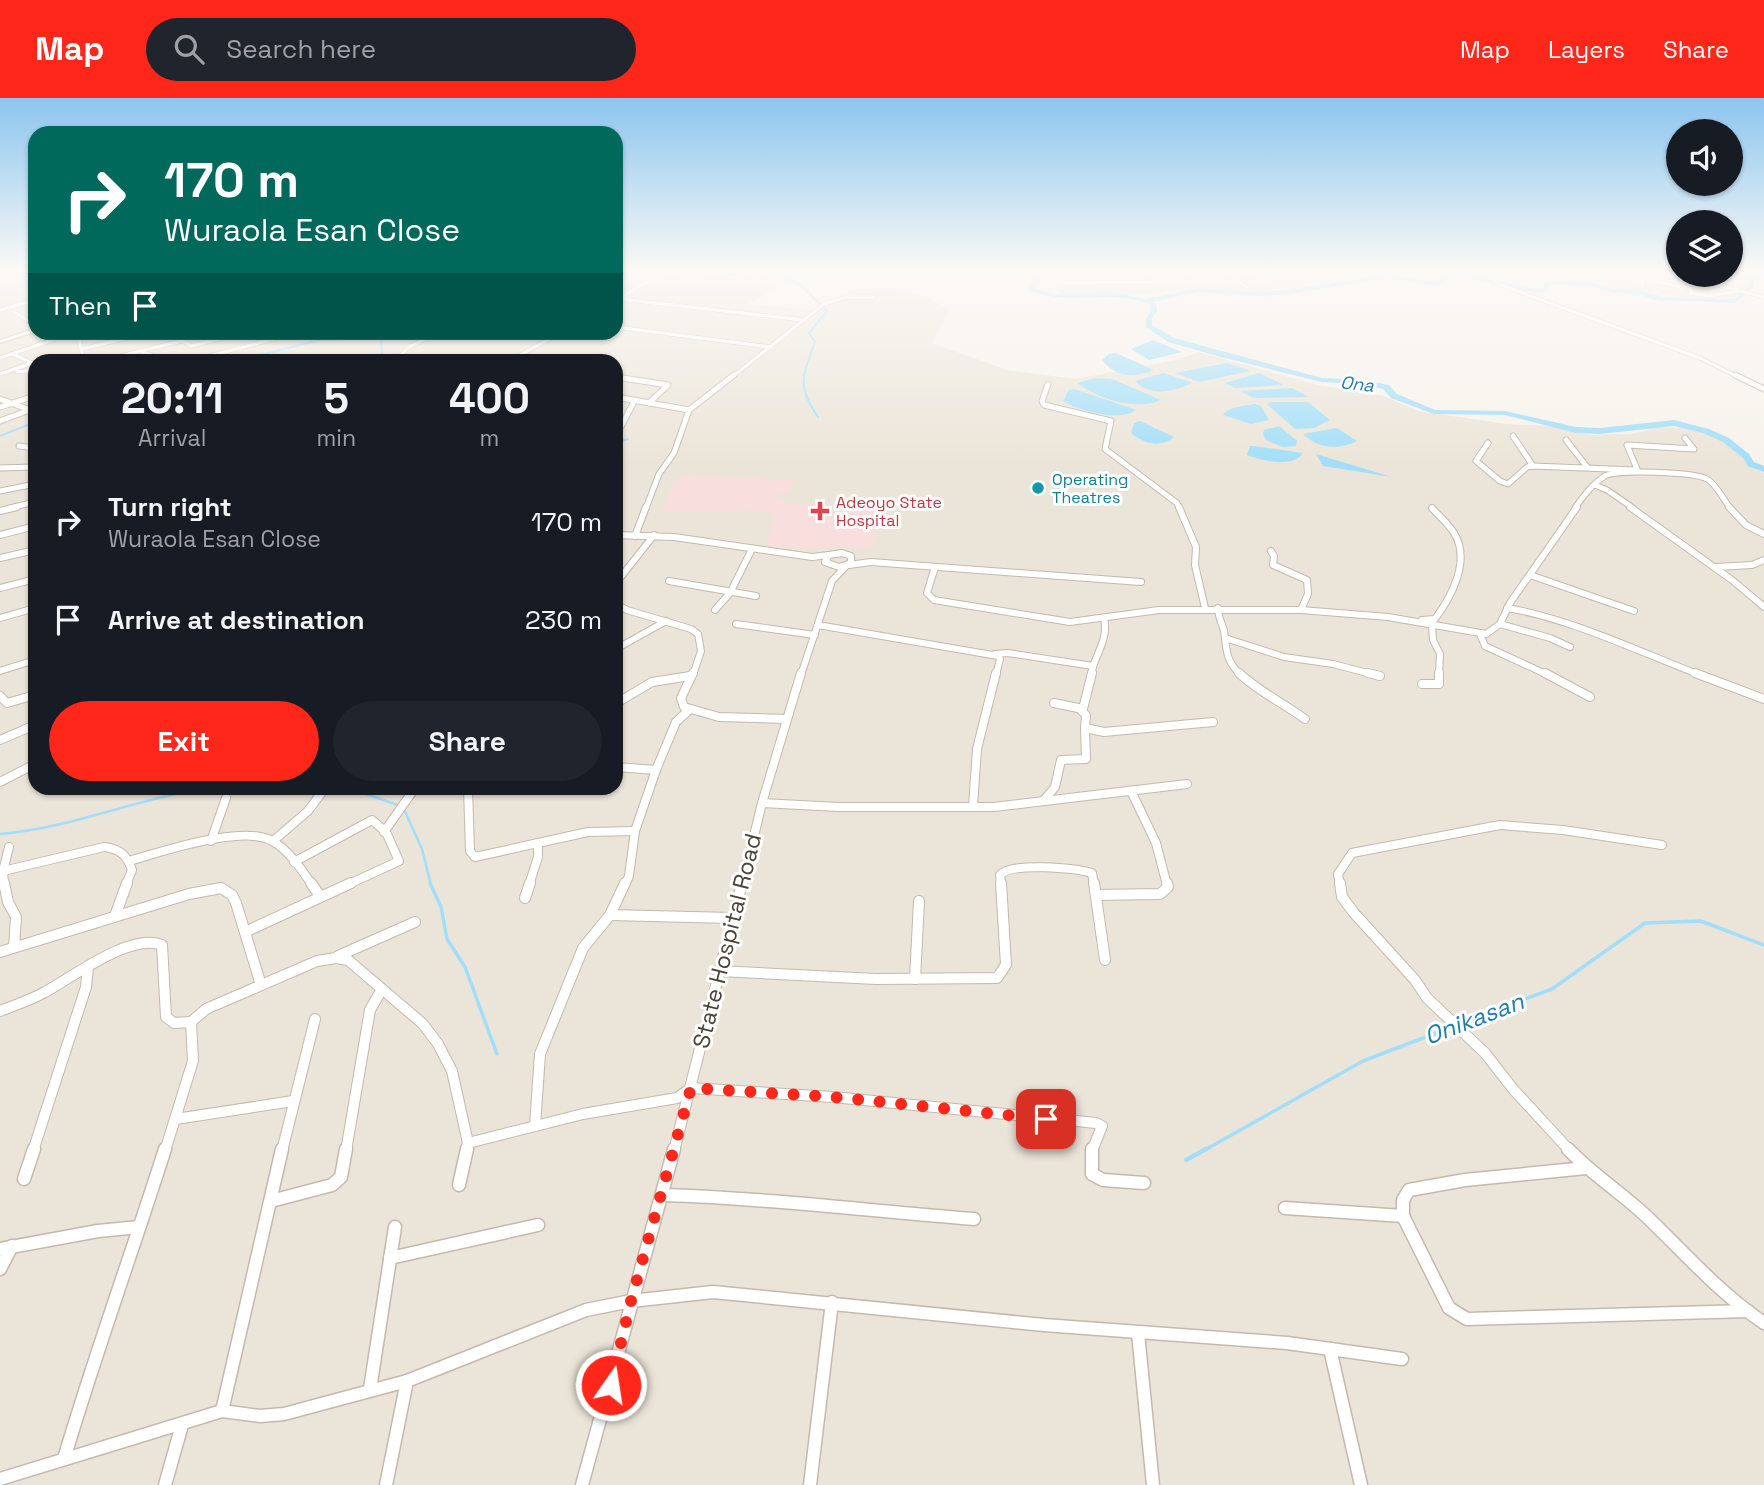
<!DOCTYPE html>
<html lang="en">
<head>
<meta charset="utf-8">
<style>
  body { margin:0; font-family:"Space Grotesk",sans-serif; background:#20242c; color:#f1f3f6; height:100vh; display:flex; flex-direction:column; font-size:26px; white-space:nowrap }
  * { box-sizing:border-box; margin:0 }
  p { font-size:23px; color:#9ea1a6 }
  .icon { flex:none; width:38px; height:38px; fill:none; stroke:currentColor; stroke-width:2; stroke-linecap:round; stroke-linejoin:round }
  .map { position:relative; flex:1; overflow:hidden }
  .panel { position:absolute; left:28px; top:256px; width:595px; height:441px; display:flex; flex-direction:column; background:#171b24; border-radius:21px; box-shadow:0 2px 5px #0004 }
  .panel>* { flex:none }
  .top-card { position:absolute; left:28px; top:28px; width:595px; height:214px; border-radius:21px; box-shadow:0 2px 5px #0004; background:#00695c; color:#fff; overflow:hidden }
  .tools { position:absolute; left:1666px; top:21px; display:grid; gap:14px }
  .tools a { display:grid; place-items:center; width:77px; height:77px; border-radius:50%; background:#171b24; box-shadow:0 2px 5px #0004; font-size:35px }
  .pin { position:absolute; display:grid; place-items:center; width:60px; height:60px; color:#fff; margin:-30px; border-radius:14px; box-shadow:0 4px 10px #0006 }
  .me { position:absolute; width:77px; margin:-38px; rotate:13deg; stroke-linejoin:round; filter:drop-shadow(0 0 5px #0008) }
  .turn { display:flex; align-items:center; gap:24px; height:147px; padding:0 21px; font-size:32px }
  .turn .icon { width:91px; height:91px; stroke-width:2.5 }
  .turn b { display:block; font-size:49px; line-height:60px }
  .then { display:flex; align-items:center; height:66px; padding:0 21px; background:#0003; gap:14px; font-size:26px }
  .eta { display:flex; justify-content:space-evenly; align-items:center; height:119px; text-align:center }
  .eta b { font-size:42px; font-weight:700; line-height:49px }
  .primary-button { display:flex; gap:14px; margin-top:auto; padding:14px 21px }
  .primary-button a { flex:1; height:80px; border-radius:42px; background:#ff271a; color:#fff; font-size:28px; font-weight:700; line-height:80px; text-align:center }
  .primary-button a+a { background:#20242c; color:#f1f3f6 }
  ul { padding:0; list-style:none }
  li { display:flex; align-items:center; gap:21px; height:98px; padding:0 21px }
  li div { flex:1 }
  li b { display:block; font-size:26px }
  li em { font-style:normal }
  header { display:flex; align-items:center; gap:42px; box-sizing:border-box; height:98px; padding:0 35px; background:#ff271a; color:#fff }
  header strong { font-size:33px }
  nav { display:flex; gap:38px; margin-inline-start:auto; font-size:24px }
  .search { width:490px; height:63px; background:#20242c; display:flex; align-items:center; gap:18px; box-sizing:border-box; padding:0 24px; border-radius:38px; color:#9ea1a6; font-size:26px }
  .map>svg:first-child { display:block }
  .residential { fill:#ebe4d8; fill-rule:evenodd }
  .medical { fill:#f8dfde }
  .water { fill:#a2def9 }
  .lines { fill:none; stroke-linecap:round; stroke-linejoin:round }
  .stream-far3 { stroke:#a2def9; stroke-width:2 }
  .stream-far2 { stroke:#a2def9; stroke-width:2.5 }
  .stream-far1 { stroke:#a2def9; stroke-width:3.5 }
  .stream { stroke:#a2def9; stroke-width:4.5 }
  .river { fill:#a2def9; fill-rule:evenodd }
  .minor-far5-casing { stroke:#c4b9ac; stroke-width:4.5 }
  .minor-far4-casing { stroke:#c4b9ac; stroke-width:7 }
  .minor-far3-casing { stroke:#c4b9ac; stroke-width:8 }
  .minor-far2-casing { stroke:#c4b9ac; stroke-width:10 }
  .minor-far1-casing { stroke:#c4b9ac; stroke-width:12 }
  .minor-casing { stroke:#c4b9ac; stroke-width:15 }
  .tertiary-casing { stroke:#c4b9ac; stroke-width:2 }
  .minor-far5 { stroke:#fff; stroke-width:3.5 }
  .minor-far4 { stroke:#fff; stroke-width:5 }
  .minor-far3 { stroke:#fff; stroke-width:6 }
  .minor-far2 { stroke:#fff; stroke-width:8 }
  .minor-far1 { stroke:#fff; stroke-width:10 }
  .minor { stroke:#fff; stroke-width:12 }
  .tertiary { fill:#fff; fill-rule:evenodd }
  .route { stroke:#ff271a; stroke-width:12; stroke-dasharray:0 21.6 }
  .culture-dot { fill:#0f9aa8; stroke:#fff; stroke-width:2.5 }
  .health-dot { fill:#e0444e; stroke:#fff; stroke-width:2.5 }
  .labels { text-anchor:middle; stroke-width:6; stroke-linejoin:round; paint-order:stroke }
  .far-culture-label { font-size:16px; fill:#0d838f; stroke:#fff; text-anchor:start }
  .far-health-label { font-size:16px; fill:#be3a42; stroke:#fff; text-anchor:start }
  .far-water-label { font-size:18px; font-style:italic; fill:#1f7eac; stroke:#fff }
  .near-street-label { font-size:23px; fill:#4d4237; stroke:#fff }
  .near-water-label { font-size:24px; font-style:italic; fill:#1f7eac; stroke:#fff }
</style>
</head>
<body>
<header>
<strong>Map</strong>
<div class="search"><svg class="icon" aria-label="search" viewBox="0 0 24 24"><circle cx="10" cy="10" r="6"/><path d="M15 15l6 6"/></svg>Search here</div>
<nav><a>Map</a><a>Layers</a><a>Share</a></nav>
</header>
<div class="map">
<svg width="1764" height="1387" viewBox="0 0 1764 1387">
  <rect width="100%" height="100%" fill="#f7f2eb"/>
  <g class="residential">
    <path d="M0 173H35V234H616V173L757 175 786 183 748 206 812 212 861 188 900 192 928 200 950 212 932 245 1007 272 1076 281 1176 262 1199 254 1318 287 1384 298 1418 313 1506 326 1551 328 1589 337 1631 336 1660 329 1698 331 1728 346 1764 375V1387H0ZM35 262H616V690H35Z"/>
    <polygon points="1047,173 1678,173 1678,177 1764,173 1764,177 1750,183 1742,197 1728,200 1680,199 1571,179 1516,184 1469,179 1363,176 1262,194 1212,190 1123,197 1060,195 1046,180"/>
  </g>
  <polygon class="medical" points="688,377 795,382 789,395 772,396 787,405 885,408 872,450 766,449 774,416 753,413 661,414 675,382"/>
  <g class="water">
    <polygon points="1153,242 1182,254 1149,262 1131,251"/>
    <path d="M1116 255 1154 272C1133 280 1117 280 1102 262L1109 256Z"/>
    <polygon points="1227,265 1251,273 1199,284 1175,275"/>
    <path d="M1163 275 1167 276 1192 285C1174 294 1150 299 1135 283Z"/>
    <polygon points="1259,275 1284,287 1235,290 1225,285"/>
    <path d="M1095 280 1112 281 1161 302C1136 313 1098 301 1077 285Z"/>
    <polygon points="1292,290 1309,299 1254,300 1240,293"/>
    <path d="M1074 291 1131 310 1136 312C1120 324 1079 313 1063 303L1069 292Z"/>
    <polygon points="1270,304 1308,304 1330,322 1314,330 1295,331 1267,306"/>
    <path d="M1255 306 1261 308 1269 322 1251 326 1223 317C1229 308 1245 308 1255 306Z"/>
    <path d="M1140 323 1174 339C1160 351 1143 345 1131 335L1134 325Z"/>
    <polygon points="1279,328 1297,343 1296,348 1283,349 1266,342 1263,336 1264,332"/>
    <path d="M1337 330 1357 343C1338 352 1319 351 1303 336Z"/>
    <path d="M1250 348H1254L1303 355C1293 370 1262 363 1247 357Z"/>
    <polygon points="1316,356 1392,379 1323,368"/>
  </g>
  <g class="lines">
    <g class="stream-far3">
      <path d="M766 173 801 187 827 213 809 235 815 244C803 278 796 287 818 319"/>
      <polyline points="1367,173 1373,180"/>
      <polyline points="240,262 320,242 386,240 412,234"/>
      <polyline points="379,262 382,255 381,242"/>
      <polyline points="0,338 35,324"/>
      <polyline points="616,344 628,341"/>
    </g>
    <g class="stream-far2">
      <polyline points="349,690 403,709 422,751 431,787"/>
      <path d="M0 736C71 730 136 701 206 690"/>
    </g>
    <g class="stream-far1">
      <polyline points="430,785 441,809 447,841 465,869 497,956"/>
      <polyline points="1458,926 1552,891 1645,825 1701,823 1764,847"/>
      <polyline points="1203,1053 1363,963 1452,929"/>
    </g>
    <polyline class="stream" points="1186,1062 1206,1051"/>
    <path class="river" d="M1042 173H1049L1034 190 1055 196 1111 194 1146 201 1197 190 1260 194 1289 192 1388 176 1436 184 1447 177 1459 175 1539 191H1542L1546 183 1588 184 1616 191 1639 192 1664 199 1734 201 1749 188V180L1764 176V180L1754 182V189L1735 205 1654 202 1638 196 1615 195 1588 188 1550 186 1547 193 1539 195 1459 179 1451 180 1437 188 1388 180 1289 196 1260 198 1197 194 1153 204 1156 206 1157 213 1152 220V227L1174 240 1322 280 1363 282 1389 287 1397 296 1435 312 1505 313 1576 329 1600 330 1674 322 1709 331 1729 340 1749 356 1754 364 1764 368V374L1748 368 1743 360 1723 344 1703 335 1674 328 1600 336 1576 335 1505 317 1434 316 1391 300 1383 291 1363 286 1322 284 1221 259 1168 244 1146 229V220L1151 213 1150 207C1106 189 1070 210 1029 192V186Z"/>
    <defs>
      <g id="minor-far5">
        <polyline points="1184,173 1195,180"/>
        <polyline points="1222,173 1247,189"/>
        <polyline points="1265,173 1276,180 1267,182"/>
        <polyline points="1487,173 1498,186 1700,260 1738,279"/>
        <polyline points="1228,177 1256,176"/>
        <polyline points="1679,177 1764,199"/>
        <polyline points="1603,181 1607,173"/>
        <polyline points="1645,181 1691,191 1691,195 1709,198 1739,193"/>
        <polyline points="1066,185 1160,184 1143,173"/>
        <polyline points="1642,189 1644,173"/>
        <path d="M619 201C632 193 644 184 658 179 687 169 723 176 752 184"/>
        <polyline points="620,201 804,222"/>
        <polyline points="0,212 35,202"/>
        <polyline points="14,214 35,227"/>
        <polyline points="616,229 769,249"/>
        <polyline points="69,234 79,242 84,262"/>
        <polyline points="174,237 191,248 234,237 230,234"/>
        <polyline points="82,251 151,234"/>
        <polyline points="139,253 165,262"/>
        <polyline points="0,260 70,236"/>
        <polyline points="105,262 181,243"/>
        <polyline points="195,262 292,236"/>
        <polyline points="396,262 409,249 440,234"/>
        <polyline points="511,262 562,234"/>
        <polyline points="17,274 35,272"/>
        <polyline points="0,276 32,265 13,256"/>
        <polyline points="732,279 824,206 846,199 873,199"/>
      </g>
      <g id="minor-far4">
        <polyline points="1735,277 1764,291"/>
        <polyline points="616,279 668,287 649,305"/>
        <polyline points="1048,286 1042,303 1044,307 1111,323 1105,351 1177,405 1179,410"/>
        <polyline points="616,299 689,312"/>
        <polyline points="0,301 30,312"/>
        <polyline points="0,309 35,298"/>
        <polyline points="0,323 35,310"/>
        <polyline points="619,332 635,302"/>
        <polyline points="1513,338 1533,368"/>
        <polyline points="1566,342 1587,369"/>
        <polyline points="1488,345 1476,363 1500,383 1508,386 1527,369 1533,368 1635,372 1637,371 1627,347 1694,351 1685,340"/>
        <polyline points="19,348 35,350"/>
        <polyline points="0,370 35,369"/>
        <polyline points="1595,387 1607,392 1633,410"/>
        <polyline points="0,393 35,386"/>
        <polyline points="10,410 35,404"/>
        <polyline points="646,410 659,376 674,355 689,312 734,277"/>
        <path d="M1575 410C1583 399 1592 386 1605 378 1616 371 1694 374 1707 381 1716 386 1724 402 1730 410"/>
      </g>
      <g id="minor-far3">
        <polyline points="1179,409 1196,449 1195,467 1205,510"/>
        <polyline points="1630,409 1732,482 1764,509"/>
        <polyline points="1729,409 1746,427 1764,436"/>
        <polyline points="0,413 17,409"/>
        <polyline points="0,437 35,428"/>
        <polyline points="616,437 674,439 812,459 829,457"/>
        <polyline points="635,438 646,409"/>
        <polyline points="1271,453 1274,458 1273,467 1307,482 1308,496 1301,512"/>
        <polygon points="842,455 851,458 851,465 839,469 825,464 829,457"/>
        <polyline points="0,460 35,452"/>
        <polyline points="849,467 871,464 1141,484"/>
        <polyline points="935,469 927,495 934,502 1070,524 1159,512 1301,512 1388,519 1486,536 1500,526 1510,505 1577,409"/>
        <polyline points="1716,469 1752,467 1764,462"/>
        <polyline points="1530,477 1634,513"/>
        <polyline points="669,483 756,498"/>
        <polyline points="616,485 654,437"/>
        <polyline points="0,490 35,481"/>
        <polyline points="616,506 627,512 691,531 698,536 701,553 693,577"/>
        <path d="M1218 510C1218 519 1222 525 1224 533 1227 552 1225 562 1241 577"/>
        <path d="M1507 510C1569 520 1640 554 1700 577"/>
        <polyline points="715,512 730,495 752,451"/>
        <polyline points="0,520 35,510"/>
        <path d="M1422 522 1435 521C1452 498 1471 462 1454 435 1448 425 1439 418 1432 410"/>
        <polyline points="736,526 815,537"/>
        <polyline points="1500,526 1550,540 1570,549"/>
        <polyline points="818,527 998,558 1000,561 996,577"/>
        <polyline points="1432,527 1433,542 1440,556 1439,577"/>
        <polyline points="1480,536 1485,548 1548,577"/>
        <polyline points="1225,540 1284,559 1333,566 1375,577"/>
        <polyline points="616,551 666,523"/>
        <polyline points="995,556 1008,555 1093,568"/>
        <polyline points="0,573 35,562"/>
        <polyline points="801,577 832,483 846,468"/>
        <path d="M1091 577C1095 554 1109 544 1104 520"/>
      </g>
      <g id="minor-far2">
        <polyline points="693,575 681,600 684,609 719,619 786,621"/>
        <path d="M1239 575C1258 593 1283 605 1305 621"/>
        <polyline points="1368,575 1380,578"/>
        <polyline points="1545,575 1590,599"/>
        <polyline points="1695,575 1764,601"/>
        <polyline points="1422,586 1439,586 1439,575"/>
        <polyline points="0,598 7,605 35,597"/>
        <polyline points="620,603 652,584 690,578"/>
        <polyline points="1054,605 1083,611 1092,575"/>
        <polyline points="1081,612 1086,617 1085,630 1104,634 1213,624"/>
        <polyline points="0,642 35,627"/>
        <polyline points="616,669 656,672"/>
        <polyline points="0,684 35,666"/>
        <polyline points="468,690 470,753 475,759 588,734 635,733"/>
        <polyline points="1131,693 1156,745 1167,787"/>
        <polyline points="1044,702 1055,689 1061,662 1086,661 1085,630"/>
        <polyline points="762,705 838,709 994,709 1187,686"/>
        <polyline points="973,709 977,651 996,575"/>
        <polyline points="384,734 415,690"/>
        <polyline points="211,743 226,700"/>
        <polyline points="273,743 308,713 325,690"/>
        <path d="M129 763C161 754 243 726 272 743 289 752 302 772 312 787"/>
        <polyline points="294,764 372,722 386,734 399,763 347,787"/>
        <path d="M3 773 104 749C120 751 127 757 132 772L126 787"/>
        <polyline points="4,787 3,773 9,749"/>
        <polyline points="529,787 538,759 538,745"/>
        <polyline points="625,787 629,778 635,733 656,672 676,624 689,612"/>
        <polyline points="742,787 762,705 801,575"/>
        <path d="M1001 787 1000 777C1011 764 1075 770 1092 775L1094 787"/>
        <polyline points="1340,787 1338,776 1352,755 1500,727 1563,732 1662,747"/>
      </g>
      <g id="minor-far1">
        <polyline points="4,785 8,804 16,819 14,849"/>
        <polyline points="311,785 320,798"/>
        <polyline points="1094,785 1105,862"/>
        <polyline points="1340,785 1342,799 1354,815 1415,882 1427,900 1485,955 1513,991 1570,1053"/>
        <polyline points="1096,797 1160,796 1168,789 1167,785"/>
        <polyline points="525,800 530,785"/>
        <polyline points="610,817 732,820"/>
        <polyline points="115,818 127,785"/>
        <polyline points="245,834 351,785"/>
        <polyline points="0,854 189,796 221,790 232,797 236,805 261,887"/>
        <polyline points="338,858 415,824"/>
        <polyline points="719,873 876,881 997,880 1006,867 1001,785"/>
        <polyline points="915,881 919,803"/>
        <path d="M0 913C15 907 31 902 45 894 73 879 131 834 162 847L166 919 174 925 191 924 193 963 165 1053"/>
        <polyline points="191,924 206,911 317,863 336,860 348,862 423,926 438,946 452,973 468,1045 466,1053"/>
        <polyline points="176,1021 293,1003"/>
        <polyline points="535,1028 540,956 583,850 610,817 625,785"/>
        <polyline points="468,1045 583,1016 677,1000 691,990 833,999 1096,1025 1102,1028 1092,1053"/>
        <polyline points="33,1053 86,889 88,869"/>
        <polyline points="282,1053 315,921"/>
        <polyline points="346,1053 370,912 382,891"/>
        <polyline points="674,1053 742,785"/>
      </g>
      <g id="minor">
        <polyline points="1092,1051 1092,1076 1103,1082 1144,1085"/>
        <path d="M1568 1051C1592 1076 1620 1094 1645 1117 1684 1154 1719 1195 1764 1225"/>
        <polyline points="1586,1070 1465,1082 1409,1092 1403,1102 1403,1118 1449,1210 1467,1221 1748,1213"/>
        <polyline points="24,1081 34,1051"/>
        <polyline points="459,1087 467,1051"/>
        <path d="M662 1097C766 1100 870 1113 974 1121"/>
        <polyline points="271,1103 332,1087 341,1079 346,1051"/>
        <polyline points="1285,1110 1403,1118"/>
        <polyline points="0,1151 98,1133 139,1129"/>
        <polyline points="390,1160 538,1127"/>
        <polyline points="0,1171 12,1148"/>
        <polyline points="1138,1235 1153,1387"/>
        <polyline points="1330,1251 1361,1387"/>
        <polyline points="370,1291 395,1129"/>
        <polyline points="222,1313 282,1051"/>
        <path d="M64 1361C95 1256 132 1155 165 1051"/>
        <polyline points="0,1381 222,1313 260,1318 284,1316 407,1283 586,1212 631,1203 713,1194 1044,1227 1287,1245 1402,1261"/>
        <polyline points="165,1387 182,1327"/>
        <polyline points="386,1387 407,1283"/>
        <polyline points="582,1387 674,1051"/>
        <polyline points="810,1387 832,1204"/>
      </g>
      <polygon id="tertiary" points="33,231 35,231 35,234 0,245 0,242"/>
    </defs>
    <use href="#minor-far5" class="minor-far5-casing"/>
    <use href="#minor-far4" class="minor-far4-casing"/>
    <use href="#minor-far3" class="minor-far3-casing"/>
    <use href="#minor-far2" class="minor-far2-casing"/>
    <use href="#minor-far1" class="minor-far1-casing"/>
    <use href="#minor" class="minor-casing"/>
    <use href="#tertiary" class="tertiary-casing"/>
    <use href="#minor-far5" class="minor-far5"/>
    <use href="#minor-far4" class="minor-far4"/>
    <use href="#minor-far3" class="minor-far3"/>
    <use href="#minor-far2" class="minor-far2"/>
    <use href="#minor-far1" class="minor-far1"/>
    <use href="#minor" class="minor"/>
    <use href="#tertiary" class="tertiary"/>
  </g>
  <linearGradient id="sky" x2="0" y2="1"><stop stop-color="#8cc5ef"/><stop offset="0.47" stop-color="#fbf9f6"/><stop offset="1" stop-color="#fbf9f6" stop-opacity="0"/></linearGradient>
  <rect width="1764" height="368" fill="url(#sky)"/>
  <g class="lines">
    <polyline class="route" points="611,1287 631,1203 691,990 833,999 1046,1021"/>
  </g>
  <circle class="culture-dot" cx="1038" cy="390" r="7"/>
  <path class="health-dot" d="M816.5 402.5h7v7h7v7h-7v7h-7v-7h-7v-7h7z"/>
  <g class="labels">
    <g class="far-culture-label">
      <text x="1052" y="387">Operating<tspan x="1052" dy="18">Theatres</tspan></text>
    </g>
    <g class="far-health-label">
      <text x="836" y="410">Adeoyo State<tspan x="836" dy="18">Hospital</tspan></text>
    </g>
    <g class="far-water-label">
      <text transform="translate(1357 286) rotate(6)" y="6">Ona</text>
    </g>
    <g class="near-street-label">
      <text transform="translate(727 843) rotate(-76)" y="8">State Hospital Road</text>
    </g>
    <g class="near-water-label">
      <text transform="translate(1474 921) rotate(-21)" y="8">Onikasan</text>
    </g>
  </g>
</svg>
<div class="tools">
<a><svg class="icon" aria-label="sound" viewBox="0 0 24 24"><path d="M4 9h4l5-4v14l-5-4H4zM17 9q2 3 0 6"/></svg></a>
<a><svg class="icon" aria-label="layers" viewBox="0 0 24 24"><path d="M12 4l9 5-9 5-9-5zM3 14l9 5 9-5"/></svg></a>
</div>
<div class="pin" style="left:1046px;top:1021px;background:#d93025"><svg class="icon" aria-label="arrive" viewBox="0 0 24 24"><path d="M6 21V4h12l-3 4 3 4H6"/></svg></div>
<svg class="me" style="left:611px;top:1287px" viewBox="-20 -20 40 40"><circle r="17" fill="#ff271a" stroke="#fff" stroke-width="3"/><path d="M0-11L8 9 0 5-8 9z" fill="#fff"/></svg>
<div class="top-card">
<div class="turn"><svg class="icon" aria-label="right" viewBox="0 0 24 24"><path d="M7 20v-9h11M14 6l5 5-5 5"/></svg><div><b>170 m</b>Wuraola Esan Close</div></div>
<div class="then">Then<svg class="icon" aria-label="arrive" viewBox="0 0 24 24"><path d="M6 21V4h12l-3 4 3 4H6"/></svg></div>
</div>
<section class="panel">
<div class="eta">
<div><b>20:11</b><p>Arrival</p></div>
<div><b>5</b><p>min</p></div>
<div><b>400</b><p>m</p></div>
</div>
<ul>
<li><svg class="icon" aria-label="right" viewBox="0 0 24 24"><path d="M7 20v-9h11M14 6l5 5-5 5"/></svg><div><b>Turn right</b><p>Wuraola Esan Close</p></div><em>170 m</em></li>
<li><svg class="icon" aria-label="arrive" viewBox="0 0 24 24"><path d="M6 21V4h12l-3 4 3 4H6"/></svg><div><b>Arrive at destination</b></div><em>230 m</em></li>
</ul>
<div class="primary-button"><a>Exit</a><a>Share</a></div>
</section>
</div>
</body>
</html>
